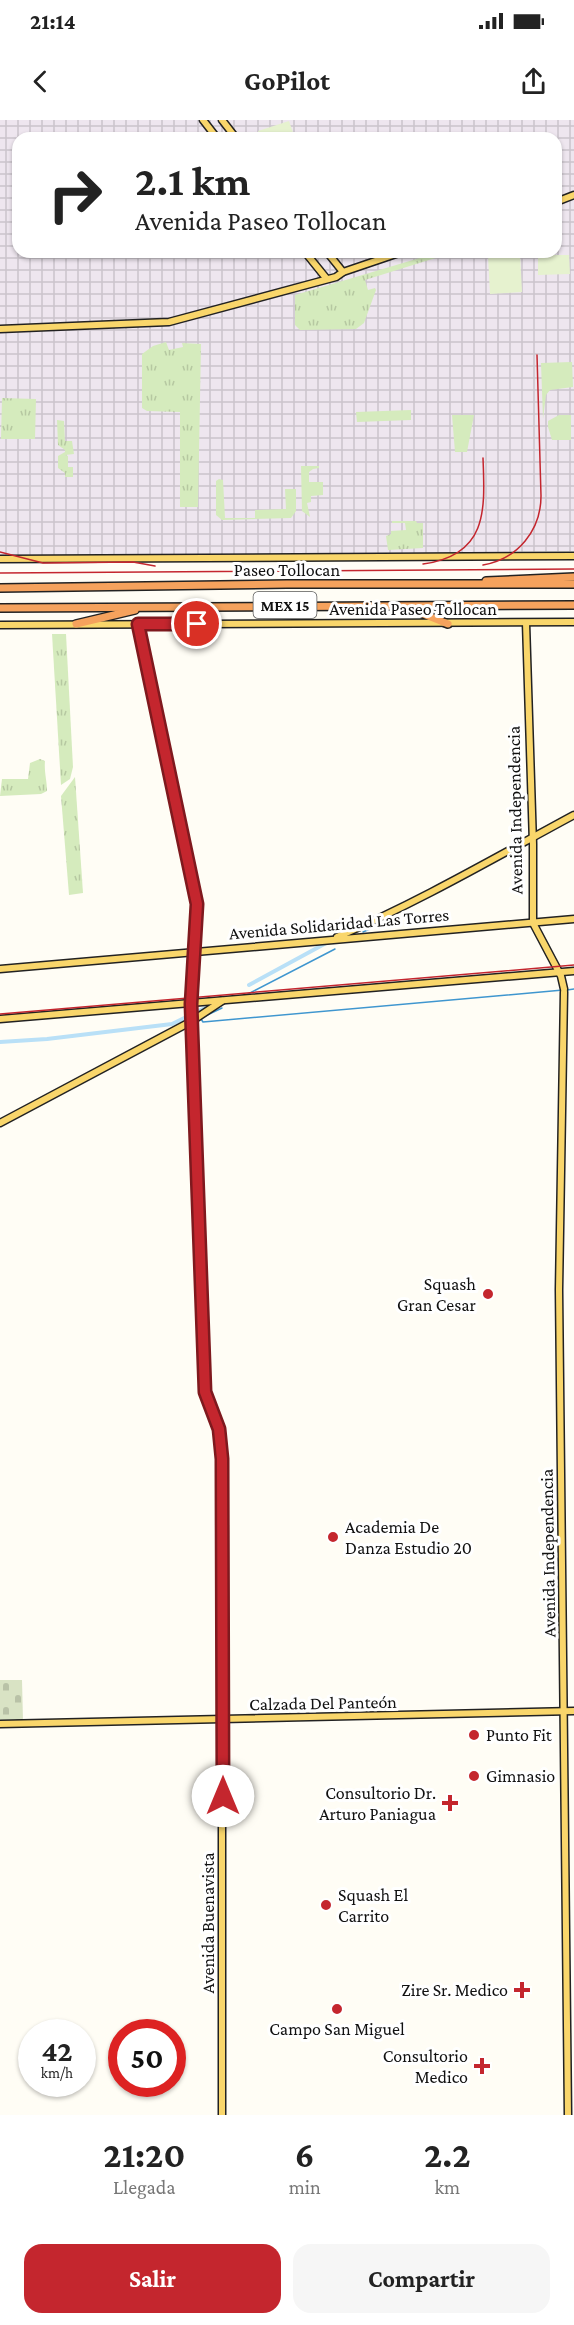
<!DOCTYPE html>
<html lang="es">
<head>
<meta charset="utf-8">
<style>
  body { margin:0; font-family:"Crimson Pro",serif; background:#f6f6f6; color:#222; height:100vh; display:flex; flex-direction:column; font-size:22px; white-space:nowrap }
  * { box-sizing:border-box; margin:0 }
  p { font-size:20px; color:#767676 }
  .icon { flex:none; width:33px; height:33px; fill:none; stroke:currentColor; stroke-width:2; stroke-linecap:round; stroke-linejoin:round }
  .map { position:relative; height:1995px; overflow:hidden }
  .panel { display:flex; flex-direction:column; background:#fff; flex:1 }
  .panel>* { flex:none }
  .top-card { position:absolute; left:12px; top:12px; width:550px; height:126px; border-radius:18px; box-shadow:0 2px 4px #0004; background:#fff; color:#222; overflow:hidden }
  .speed { position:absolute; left:18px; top:1899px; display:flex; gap:12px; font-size:30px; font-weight:700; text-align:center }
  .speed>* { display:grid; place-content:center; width:78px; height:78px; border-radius:50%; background:#fff; box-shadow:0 2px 4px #0004; line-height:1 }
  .speed small { font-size:15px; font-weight:400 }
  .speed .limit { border:9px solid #d22; background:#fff; color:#111 }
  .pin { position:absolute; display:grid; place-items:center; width:51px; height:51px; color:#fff; margin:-26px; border:3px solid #fff; border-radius:50%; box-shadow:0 2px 6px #0007 }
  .me { position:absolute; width:66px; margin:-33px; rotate:0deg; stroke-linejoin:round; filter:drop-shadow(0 0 4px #0008) }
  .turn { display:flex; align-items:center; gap:21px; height:126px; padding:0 24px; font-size:27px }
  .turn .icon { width:78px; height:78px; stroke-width:2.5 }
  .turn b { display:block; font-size:42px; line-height:51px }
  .eta { display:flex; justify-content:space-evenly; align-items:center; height:102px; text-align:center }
  .eta b { font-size:36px; font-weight:700; line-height:42px }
  .primary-button { display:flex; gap:12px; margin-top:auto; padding:12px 24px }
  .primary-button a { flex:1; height:69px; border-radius:18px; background:#c4262e; color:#fff; font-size:24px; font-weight:700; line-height:69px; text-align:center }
  .primary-button a+a { background:#f6f6f6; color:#222 }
  .status { display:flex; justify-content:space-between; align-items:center; height:42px; padding:0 30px; background:#fff; direction:ltr }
  .status svg { height:16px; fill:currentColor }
  header { display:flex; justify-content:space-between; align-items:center; height:78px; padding:0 24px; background:#fff; font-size:27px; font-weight:700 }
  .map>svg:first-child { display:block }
  .industrial { fill:url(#industrial-grid); fill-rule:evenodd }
  .grass { fill:#d5ebbd }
  .cemetery { fill:url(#cemetery-stones) }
  .park { fill:url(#park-tufts) }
  .pitch { fill:#e6f2cf }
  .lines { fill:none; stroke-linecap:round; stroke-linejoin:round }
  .stream { stroke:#3f96cf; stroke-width:1.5 }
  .canal { stroke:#b9e0f7; stroke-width:4 }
  .major-casing { stroke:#222; stroke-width:9 }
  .highway-casing { stroke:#222; stroke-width:10 }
  .major { stroke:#f9d66b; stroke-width:6 }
  .highway { stroke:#f5a25d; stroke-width:7 }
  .rail { stroke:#c4262e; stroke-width:1.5 }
  .route-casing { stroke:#7f191e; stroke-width:15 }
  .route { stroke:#c4262e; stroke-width:10 }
  .poi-dot { fill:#c4262e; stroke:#fff; stroke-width:2 }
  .labels { text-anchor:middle; stroke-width:6; stroke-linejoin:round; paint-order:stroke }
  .shield { fill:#fff; stroke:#585858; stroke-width:1.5 }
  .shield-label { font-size:16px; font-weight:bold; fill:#111 }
  .street-label { font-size:18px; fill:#111; stroke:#fff }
  .poi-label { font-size:18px; fill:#111; stroke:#fff; text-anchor:end }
</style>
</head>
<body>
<div class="status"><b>21:14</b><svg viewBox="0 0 49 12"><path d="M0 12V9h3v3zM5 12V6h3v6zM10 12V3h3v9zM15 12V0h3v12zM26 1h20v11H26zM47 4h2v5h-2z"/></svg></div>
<header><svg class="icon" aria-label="back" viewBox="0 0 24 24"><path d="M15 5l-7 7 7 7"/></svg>GoPilot<svg class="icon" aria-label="share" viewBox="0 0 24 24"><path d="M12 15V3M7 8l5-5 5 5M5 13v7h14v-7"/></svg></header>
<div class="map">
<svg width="574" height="1995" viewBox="0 0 574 1995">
  <defs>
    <pattern id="industrial-grid" width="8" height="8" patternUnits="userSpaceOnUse" patternTransform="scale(1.5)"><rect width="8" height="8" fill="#eee6ef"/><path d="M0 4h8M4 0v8" fill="none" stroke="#cbc4cc"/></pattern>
    <pattern id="cemetery-stones" width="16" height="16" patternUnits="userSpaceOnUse" patternTransform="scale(1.5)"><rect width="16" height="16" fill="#d9e3c4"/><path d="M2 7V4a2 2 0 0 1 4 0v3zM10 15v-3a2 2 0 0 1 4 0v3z" fill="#b9c2a7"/></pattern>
    <pattern id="park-tufts" width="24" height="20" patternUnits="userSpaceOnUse" patternTransform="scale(1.5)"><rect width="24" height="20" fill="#d5ebbd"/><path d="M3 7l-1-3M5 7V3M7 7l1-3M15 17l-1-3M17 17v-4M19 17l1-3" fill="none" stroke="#b6c8a1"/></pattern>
  </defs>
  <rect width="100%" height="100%" fill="#fffdf5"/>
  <path class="industrial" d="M0 0H574V431L0 437ZM18 18H556V132H18Z"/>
  <g class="grass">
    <polygon points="572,242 573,267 550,270 546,275 543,299 541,243"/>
    <polygon points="411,290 411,300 357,302 356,292"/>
    <polygon points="452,295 474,295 467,332 455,332"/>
    <polygon points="559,295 571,295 571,320 552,320 548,307 548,301"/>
    <polygon points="301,346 319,346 319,348 313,349 309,352 309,362 323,362 323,375 311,376 311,382 307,383 310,397 302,391"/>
    <polygon points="219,359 223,360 225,398 255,398 255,390 286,389 285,369 296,369 296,391 291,398 222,400 216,395 216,361"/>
  </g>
  <polygon class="cemetery" points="0,1560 22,1560 23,1601 0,1601"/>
  <g class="park">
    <polygon points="440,132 444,132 445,135 365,160 368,170 375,168 376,170 364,203 356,209 300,210 295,205 295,175"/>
    <polygon points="166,222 169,230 183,227 182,223 201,224 198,387 180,387 180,292 147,291 142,288 142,234 153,226"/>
    <polygon points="2,278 36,279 35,319 1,319"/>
    <polygon points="57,300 64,301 65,321 72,321 74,334 65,335 68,336 68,347 73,347 73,357 65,357 65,353 58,348 58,336 65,332 65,330 58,325"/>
    <polygon points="392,401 416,401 417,403 423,403 423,428 388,430 386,416 391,414 391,411 406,410 405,403 392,403"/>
    <polygon points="52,514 66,514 73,647 70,659 61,665"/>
    <path d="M40 639 45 641C44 653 47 660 47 671L41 674 0 676 2 659H28L30 643Z"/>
    <polygon points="75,657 83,773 69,775 61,676"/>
  </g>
  <g class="pitch">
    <polygon points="289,1 295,18 260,18 258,11"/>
    <polygon points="520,134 522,172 490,174 488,136"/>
    <polygon points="538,135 569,135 570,154 538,155"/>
  </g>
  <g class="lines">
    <g class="stream">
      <polyline points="363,812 390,800"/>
      <polyline points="567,870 574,869"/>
      <polyline points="246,875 335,829"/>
      <polyline points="201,898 222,888"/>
      <polyline points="201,899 203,902 563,870"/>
    </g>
    <g class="canal">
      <polyline points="249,865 328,822"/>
      <polyline points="0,922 47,919 172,904 205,888"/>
    </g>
    <defs>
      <g id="major">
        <polyline points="203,0 217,18"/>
        <polyline points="222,0 236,18"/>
        <polyline points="556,82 574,75"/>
        <polyline points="305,132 326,158"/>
        <polyline points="327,132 343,152"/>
        <polyline points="0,209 169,202 336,157 343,152 402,132"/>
        <polyline points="0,439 574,436"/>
        <polyline points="526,503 533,724 533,803 561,856 564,869"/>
        <polyline points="138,504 197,784 191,884 203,1178 205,1272 219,1309 222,1339 222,1995"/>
        <polyline points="0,505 574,502"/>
        <path d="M337 817C419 782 496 737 574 695"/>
        <polyline points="0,849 574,799"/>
        <polyline points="564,872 559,1170 568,1995"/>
        <polyline points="0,899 574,851"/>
        <polyline points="0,1003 192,901 222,881"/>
        <polyline points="0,1604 574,1591"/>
      </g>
      <g id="highway">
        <polyline points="486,461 574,457"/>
        <polyline points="0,468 287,464 574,464"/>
        <polyline points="0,488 574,485"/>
        <polyline points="411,489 448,504"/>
        <polyline points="76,504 135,490"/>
      </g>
    </defs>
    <use href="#major" class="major-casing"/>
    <use href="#highway" class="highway-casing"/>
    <use href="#major" class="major"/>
    <use href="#highway" class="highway"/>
    <g class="rail">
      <polyline points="0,432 43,443 133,442 155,446"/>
      <path d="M423 444C488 435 485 390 483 338"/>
      <path d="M483 445C518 439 541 410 541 376L537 235"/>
      <polyline points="0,453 574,449"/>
      <polyline points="0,894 574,845"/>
    </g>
  </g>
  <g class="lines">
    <defs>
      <polyline id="route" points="197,504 138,504 197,784 191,884 205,1272 219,1309 222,1339 223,1676"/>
    </defs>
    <use href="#route" class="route-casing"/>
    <use href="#route" class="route"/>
  </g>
  <g class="poi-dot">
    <circle cx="488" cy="1174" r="6"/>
    <circle cx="333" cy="1417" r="6"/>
    <circle cx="474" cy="1615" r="6"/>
    <circle cx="474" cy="1656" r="6"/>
    <path d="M447 1674h6v6h6v6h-6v6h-6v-6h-6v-6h6z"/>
    <circle cx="326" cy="1785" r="6"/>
    <path d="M519 1861h6v6h6v6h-6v6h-6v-6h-6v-6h6z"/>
    <circle cx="337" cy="1889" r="6"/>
    <path d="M479 1937h6v6h6v6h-6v6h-6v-6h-6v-6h6z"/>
  </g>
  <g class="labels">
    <rect class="shield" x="253.5" y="472" width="63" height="26" rx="4.5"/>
    <g class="shield-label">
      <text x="285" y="491">MEX 15</text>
    </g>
    <g class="street-label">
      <text x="287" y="456">Paseo Tollocan</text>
      <text x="413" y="495">Avenida Paseo Tollocan</text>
      <text transform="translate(515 690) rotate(-91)" y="6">Avenida Independencia</text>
      <text transform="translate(339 804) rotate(-5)" y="6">Avenida Solidaridad Las Torres</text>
      <text transform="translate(548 1433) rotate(-91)" y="6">Avenida Independencia</text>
      <text transform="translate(323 1583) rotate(-1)" y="6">Calzada Del Panteón</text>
      <text transform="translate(208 1803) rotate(-90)" y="6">Avenida Buenavista</text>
    </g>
    <g class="poi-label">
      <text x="476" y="1170">Squash<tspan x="476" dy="21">Gran Cesar</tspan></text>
      <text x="345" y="1413" text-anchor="start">Academia De<tspan x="345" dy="21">Danza Estudio 20</tspan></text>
      <text x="486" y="1621" text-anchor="start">Punto Fit</text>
      <text x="486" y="1662" text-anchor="start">Gimnasio</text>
      <text x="436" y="1679">Consultorio Dr.<tspan x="436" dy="21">Arturo Paniagua</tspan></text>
      <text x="338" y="1781" text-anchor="start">Squash El<tspan x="338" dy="21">Carrito</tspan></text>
      <text x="508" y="1876">Zire Sr. Medico</text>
      <text x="337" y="1915" text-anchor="middle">Campo San Miguel</text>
      <text x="468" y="1942">Consultorio<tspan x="468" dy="21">Medico</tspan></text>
    </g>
  </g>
</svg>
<div class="speed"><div>42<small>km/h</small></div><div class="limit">50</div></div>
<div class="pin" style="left:197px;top:504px;background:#d93025"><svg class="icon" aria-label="arrive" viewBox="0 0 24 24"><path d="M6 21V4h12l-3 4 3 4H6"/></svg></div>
<svg class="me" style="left:223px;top:1676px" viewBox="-20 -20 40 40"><circle r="19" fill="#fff"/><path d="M0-13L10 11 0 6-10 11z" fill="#c4262e"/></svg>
<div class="top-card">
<div class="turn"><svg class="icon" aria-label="right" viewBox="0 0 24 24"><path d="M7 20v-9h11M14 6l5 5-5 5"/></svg><div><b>2.1 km</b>Avenida Paseo Tollocan</div></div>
</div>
</div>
<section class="panel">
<div class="eta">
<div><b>21:20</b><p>Llegada</p></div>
<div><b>6</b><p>min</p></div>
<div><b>2.2</b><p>km</p></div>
</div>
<div class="primary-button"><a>Salir</a><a>Compartir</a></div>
</section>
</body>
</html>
